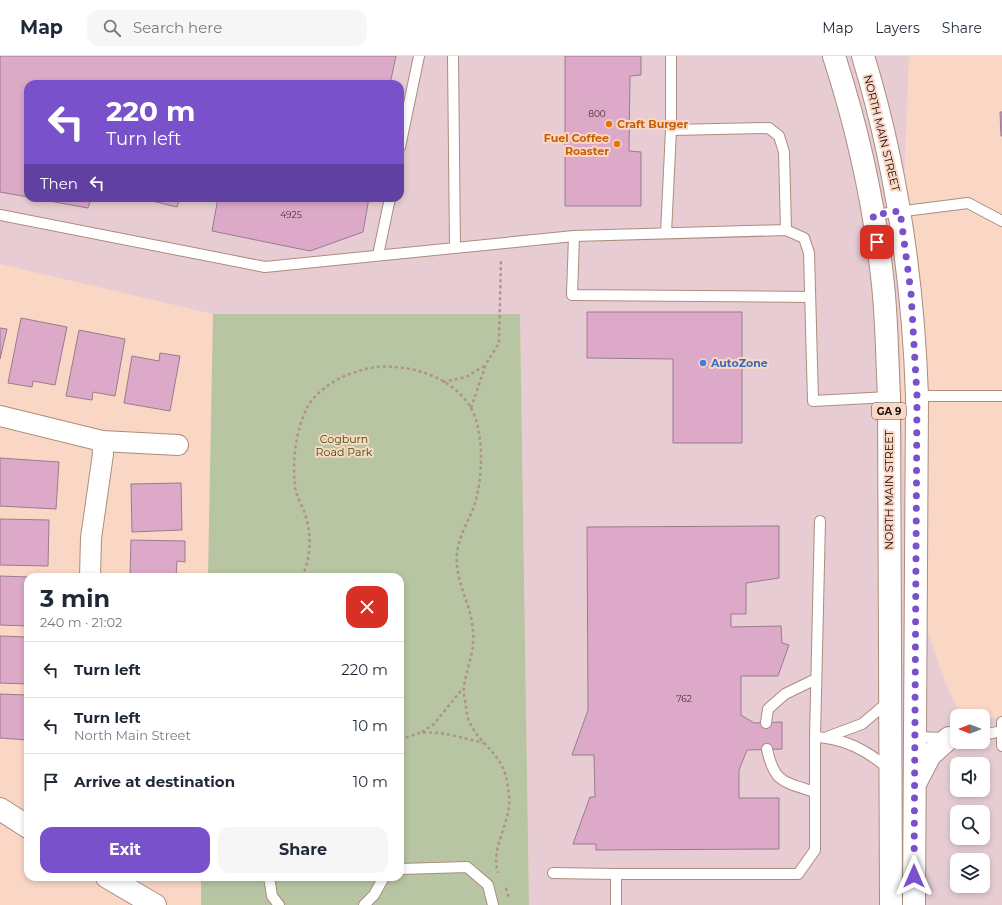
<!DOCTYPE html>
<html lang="en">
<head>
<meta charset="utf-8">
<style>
  body { margin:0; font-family:Montserrat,sans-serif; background:#f6f6f7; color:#1f2937; height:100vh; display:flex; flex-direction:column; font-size:15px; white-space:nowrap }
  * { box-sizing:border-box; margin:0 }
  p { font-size:13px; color:#747a83 }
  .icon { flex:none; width:22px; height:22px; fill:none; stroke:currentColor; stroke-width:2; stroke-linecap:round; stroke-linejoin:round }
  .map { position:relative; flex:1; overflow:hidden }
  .drawer { position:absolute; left:24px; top:517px; width:380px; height:308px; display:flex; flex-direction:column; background:#fff; border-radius:12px; box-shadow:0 2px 6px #0003 }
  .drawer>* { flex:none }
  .guide { position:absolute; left:24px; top:24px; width:380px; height:122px; border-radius:12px; box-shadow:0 2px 6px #0003; background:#7951ca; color:#fff; overflow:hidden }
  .needle { width:26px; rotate:270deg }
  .fabs { position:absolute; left:950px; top:653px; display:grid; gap:8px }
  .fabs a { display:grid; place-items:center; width:40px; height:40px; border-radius:8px; background:#fff; box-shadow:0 2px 6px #0003; font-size:20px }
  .pin { position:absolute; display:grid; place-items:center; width:34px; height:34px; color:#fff; margin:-17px; border-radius:8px; box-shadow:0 2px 6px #0006 }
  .me { position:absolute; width:44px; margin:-22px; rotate:0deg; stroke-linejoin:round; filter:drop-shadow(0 0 3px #0008) }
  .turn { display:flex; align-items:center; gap:14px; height:84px; padding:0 16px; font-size:18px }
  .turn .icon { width:52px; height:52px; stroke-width:2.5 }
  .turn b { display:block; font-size:28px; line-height:34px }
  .then { display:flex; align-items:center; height:38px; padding:0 16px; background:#0003; gap:8px; font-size:15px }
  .round { display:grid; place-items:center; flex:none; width:42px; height:42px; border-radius:12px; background:#f6f6f7 }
  .head { display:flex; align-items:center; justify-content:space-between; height:68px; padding:0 16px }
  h1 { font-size:24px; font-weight:700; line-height:30px }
  .cta { display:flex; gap:8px; margin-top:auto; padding:8px 16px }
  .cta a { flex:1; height:46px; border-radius:12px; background:#7951ca; color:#fff; font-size:16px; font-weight:700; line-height:46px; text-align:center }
  .cta a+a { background:#f6f6f7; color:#1f2937 }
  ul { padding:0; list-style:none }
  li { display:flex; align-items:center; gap:12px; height:56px; padding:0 16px; border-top:1px solid #e0e1e3 }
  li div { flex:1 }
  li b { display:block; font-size:15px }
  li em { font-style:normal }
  header { display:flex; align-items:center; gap:24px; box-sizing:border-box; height:56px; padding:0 20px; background:#fff; border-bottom:1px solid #e0e1e3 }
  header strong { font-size:19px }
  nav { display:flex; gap:22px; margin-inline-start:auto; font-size:14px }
  .search { width:280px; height:36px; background:#f6f6f7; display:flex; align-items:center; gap:10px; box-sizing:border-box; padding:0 14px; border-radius:12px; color:#747a83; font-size:15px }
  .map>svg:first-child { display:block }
  .commercial { fill:#e7cdd3; fill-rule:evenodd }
  .green { fill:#b7c5a2 }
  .building { fill:#dcaac8; stroke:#9a7b8e }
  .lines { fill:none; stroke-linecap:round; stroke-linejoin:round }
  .lane-casing { stroke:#ad8c7c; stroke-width:12 }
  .street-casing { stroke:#ad8c7c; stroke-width:22 }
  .secondary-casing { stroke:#ad8c7c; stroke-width:24 }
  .primary-casing { stroke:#ad8c7c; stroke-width:24 }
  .path { stroke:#af9386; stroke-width:2.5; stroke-dasharray:3 3; stroke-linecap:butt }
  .lane { stroke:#fff; stroke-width:10 }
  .street { stroke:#fff; stroke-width:20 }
  .secondary { stroke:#fff; stroke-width:22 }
  .primary { stroke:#fff; stroke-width:22 }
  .route { stroke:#7951ca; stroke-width:7; stroke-dasharray:0 12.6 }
  .food-dot { fill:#e8710a; stroke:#fad6c5; stroke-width:1.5 }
  .shop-dot { fill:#3f7fe0; stroke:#fad6c5; stroke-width:1.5 }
  .labels { text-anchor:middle; stroke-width:4; stroke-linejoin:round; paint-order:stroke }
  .number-label { font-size:9px; fill:#473136 }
  .shield { fill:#fad6c5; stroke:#5a463f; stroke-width:1 }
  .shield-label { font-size:10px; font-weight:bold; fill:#150905 }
  .food-label { font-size:11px; font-weight:bold; fill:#c56008; stroke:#fad6c5; text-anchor:start }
  .street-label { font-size:11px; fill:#150905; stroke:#fad6c5 }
  .shop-label { font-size:11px; font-weight:bold; fill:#366cbe; stroke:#fad6c5; text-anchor:start }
  .park-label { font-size:11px; fill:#394d00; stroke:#fad6c5 }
</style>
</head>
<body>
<header>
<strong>Map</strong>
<div class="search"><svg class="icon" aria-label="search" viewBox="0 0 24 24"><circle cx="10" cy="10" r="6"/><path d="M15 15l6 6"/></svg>Search here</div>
<nav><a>Map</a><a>Layers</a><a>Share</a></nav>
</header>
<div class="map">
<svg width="1002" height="849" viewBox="0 0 1002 849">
  <rect width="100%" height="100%" fill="#fad6c5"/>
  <path class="commercial" d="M0 0H909L899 256 907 514 945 626 961 660H964H957V686H983V661L1002 663V849H529L520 258H213L0 208ZM28 28H400V142H28ZM957 708H983V734H957ZM957 756H983V782H957ZM957 804H983V830H957Z"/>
  <polygon class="green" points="213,258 520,258 529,849 201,849 201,821 400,821 400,521 208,521"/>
  <g class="building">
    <polygon points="0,0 396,0 390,28 28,28 28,141 0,136"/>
    <polygon points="565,0 641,0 641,19 630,20 629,95 641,96 641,150 565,150"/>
    <polygon points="1000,56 1002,56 1002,80 1001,80"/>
    <polygon points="33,142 91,142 88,152"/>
    <polygon points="140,142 180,142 177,151"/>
    <polygon points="218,142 369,142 363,176 310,195 212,175"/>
    <polygon points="587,256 742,256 742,387 673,387 673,303 587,302"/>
    <polygon points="21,262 67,271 55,329 33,325 32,331 8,327"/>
    <polygon points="0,272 7,273 0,303"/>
    <polygon points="79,274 125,283 115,340 93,336 92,344 66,340"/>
    <polygon points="160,297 180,300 170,355 124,347 132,300 159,305"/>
    <polygon points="0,402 59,406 56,453 0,450"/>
    <polygon points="181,427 182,474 132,476 131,428"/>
    <polygon points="0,463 49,464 48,510 0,509"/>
    <polygon points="779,470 779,522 746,527 746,558 731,558 731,571 781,570 782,587 789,589 778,620 741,620 741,659 754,667 782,666 782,693 747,694 739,714 739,742 779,742 779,793 596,794 596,788 573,788 590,741 595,741 594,699 572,699 588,654 587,471"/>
    <polygon points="131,484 185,485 185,506 177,505 176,521 130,521"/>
    <polygon points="0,520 28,521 28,570 0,569"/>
    <polygon points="0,580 28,581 28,628 0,627"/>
    <polygon points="0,638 28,639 28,684 0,682"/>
  </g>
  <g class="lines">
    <defs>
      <g id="lane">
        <polyline points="453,0 455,192"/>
        <polyline points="671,74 769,72 779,80 784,96 786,174"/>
        <polyline points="400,91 419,0"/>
        <polyline points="0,159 265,211 574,180 786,174 804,182 809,197 813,345 889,341"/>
        <polyline points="873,159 968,147 1002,165"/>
        <polyline points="666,177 671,74 671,0"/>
        <polyline points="574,180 572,239 810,241"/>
        <polyline points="378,199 390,142"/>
        <polyline points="917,340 1002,340"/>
        <path d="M820 465 815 681C845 682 868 695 890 714"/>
        <polyline points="1002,666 1002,690"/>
        <polyline points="766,667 768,653 785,638 816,623"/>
        <polyline points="983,679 1002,675"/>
        <polyline points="827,681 862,668 888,646"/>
        <polyline points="916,681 945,682"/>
        <path d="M767 693C774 727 784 726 815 736"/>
        <polyline points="400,813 467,811 488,829 493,849"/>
        <polyline points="553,817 616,818"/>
        <polyline points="269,821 272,840 279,849"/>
        <polyline points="364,849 374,839 384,821"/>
        <polyline points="616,849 616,818 798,818 815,794 815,681"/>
      </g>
      <g id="street">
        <polyline points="0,360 102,385 103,398 91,482 90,521"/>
        <polyline points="102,385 178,389"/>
      </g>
      <g id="secondary">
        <polyline points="0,753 28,771"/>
        <polyline points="107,821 155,849"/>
      </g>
      <g id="primary">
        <path d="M834 0C858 74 875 151 883 229 887 266 887 304 889 341L891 849"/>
        <path d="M863 0C897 111 913 224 917 340L914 849"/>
        <polyline points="917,724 930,699 949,682"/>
      </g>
    </defs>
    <use href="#lane" class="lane-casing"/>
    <use href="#street" class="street-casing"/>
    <use href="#secondary" class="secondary-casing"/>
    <use href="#primary" class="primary-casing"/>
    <g class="path">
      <polyline points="443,326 466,321 486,309"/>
      <polyline points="471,352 486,308 499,287 501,203"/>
      <path d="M302 521C311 501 312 479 305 458 302 449 296 440 295 430 292 405 296 372 308 350 321 328 352 314 377 311 410 308 453 321 471 352 485 377 483 426 473 453 467 467 459 481 457 497 454 525 472 549 473 576 475 597 466 613 464 631 463 638 466 646 466 652 467 657 467 661 469 665 479 688 500 696 506 721 508 729 510 742 509 751 506 774 491 794 498 817"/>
      <polyline points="422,676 434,668 463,632"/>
      <path d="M400 683C407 682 414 678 421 677 439 674 466 683 483 687"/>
      <polyline points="506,832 509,843"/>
    </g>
    <use href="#lane" class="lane"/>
    <use href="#street" class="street"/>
    <use href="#secondary" class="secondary"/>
    <use href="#primary" class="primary"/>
  </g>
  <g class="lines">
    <polyline class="route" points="877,186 873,159 900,155 911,237 917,340 914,820"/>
  </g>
  <g class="food-dot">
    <circle cx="609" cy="68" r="4"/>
    <circle cx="617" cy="88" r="4"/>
  </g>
  <circle class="shop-dot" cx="703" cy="307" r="4"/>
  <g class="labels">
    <g class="number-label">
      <text x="597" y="61">800</text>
      <text x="291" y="162">4925</text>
      <text x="684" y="646">762</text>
    </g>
    <rect class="shield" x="872" y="347" width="34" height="16" rx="3"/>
    <g class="shield-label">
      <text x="889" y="359">GA 9</text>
    </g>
    <g class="food-label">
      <text x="617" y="72">Craft Burger</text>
      <text x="609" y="86" text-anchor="end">Fuel Coffee<tspan x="609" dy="13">Roaster</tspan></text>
    </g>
    <g class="street-label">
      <text transform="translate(882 77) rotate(76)" y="4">NORTH MAIN STREET</text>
      <text transform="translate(889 434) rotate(-90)" y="4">NORTH MAIN STREET</text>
    </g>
    <g class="shop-label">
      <text x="711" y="311">AutoZone</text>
    </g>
    <g class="park-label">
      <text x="344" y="387">Cogburn<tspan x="344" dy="13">Road Park</tspan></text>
    </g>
  </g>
</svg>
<div class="fabs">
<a><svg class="needle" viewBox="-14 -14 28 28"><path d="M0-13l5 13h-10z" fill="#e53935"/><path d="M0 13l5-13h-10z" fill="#747a83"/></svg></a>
<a><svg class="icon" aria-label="sound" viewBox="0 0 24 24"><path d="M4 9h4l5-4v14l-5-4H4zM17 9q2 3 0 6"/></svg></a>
<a><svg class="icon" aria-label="search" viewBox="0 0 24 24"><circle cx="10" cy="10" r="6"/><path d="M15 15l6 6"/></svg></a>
<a><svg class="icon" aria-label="layers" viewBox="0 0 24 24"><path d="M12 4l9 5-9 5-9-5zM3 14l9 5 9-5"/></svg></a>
</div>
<div class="pin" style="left:877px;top:186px;background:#d93025"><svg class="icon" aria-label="arrive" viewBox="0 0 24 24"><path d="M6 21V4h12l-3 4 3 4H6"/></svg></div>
<svg class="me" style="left:914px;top:820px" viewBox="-20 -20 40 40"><path d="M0-17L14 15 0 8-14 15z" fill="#7951ca" stroke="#fff" stroke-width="4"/></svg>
<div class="guide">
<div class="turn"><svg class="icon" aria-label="left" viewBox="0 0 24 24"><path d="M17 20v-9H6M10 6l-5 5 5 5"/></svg><div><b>220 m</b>Turn left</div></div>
<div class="then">Then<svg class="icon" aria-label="left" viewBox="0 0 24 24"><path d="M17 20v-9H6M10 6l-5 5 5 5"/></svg></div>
</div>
<section class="drawer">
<div class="head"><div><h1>3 min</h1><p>240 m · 21:02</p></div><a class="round" style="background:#d93025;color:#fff"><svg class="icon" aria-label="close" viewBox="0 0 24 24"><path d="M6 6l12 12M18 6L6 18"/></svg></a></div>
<ul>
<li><svg class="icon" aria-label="left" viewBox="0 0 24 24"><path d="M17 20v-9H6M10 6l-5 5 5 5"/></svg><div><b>Turn left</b></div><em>220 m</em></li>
<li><svg class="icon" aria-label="left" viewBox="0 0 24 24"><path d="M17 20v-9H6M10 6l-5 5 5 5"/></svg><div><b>Turn left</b><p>North Main Street</p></div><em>10 m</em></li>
<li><svg class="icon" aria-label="arrive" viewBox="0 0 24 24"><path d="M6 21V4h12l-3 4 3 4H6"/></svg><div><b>Arrive at destination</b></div><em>10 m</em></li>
</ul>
<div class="cta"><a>Exit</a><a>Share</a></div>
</section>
</div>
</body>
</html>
